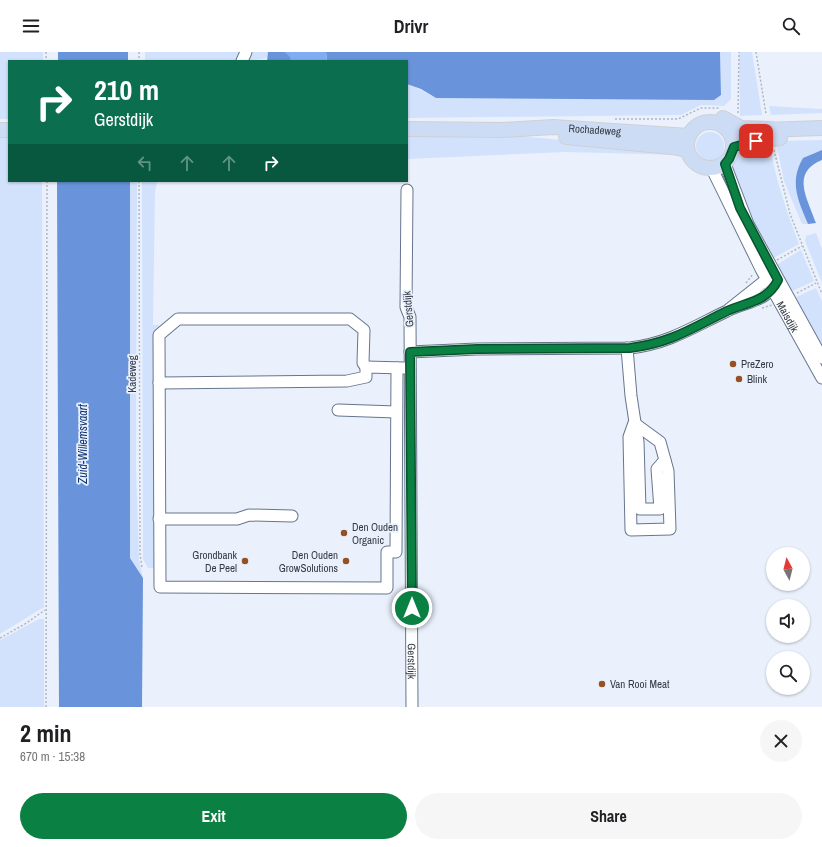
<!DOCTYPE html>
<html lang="en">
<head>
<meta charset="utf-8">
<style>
  body { margin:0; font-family:"Archivo Narrow",sans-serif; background:#f6f6f6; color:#202124; height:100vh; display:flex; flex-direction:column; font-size:15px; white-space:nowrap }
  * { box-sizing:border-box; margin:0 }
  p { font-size:13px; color:#757577 }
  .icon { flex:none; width:22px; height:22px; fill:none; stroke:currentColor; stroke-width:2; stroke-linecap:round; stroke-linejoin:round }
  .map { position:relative; height:655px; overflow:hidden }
  .drawer { display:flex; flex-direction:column; background:#fff; flex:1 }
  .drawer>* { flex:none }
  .banner { position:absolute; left:8px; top:8px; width:400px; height:122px; border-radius:0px; box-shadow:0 1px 3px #0004; background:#0b6e4f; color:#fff; overflow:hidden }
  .needle { width:26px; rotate:353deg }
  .buttons { position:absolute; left:766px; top:495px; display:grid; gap:8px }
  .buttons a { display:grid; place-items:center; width:44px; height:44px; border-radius:50%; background:#fff; box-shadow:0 1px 3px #0004; font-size:20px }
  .pin { position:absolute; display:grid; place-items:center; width:34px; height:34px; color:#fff; margin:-17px; border-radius:8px; box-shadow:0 2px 6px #0006 }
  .me { position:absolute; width:44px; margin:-22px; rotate:0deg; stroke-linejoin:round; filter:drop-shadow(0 0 3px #0008) }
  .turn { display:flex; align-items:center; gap:14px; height:84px; padding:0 20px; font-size:18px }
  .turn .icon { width:52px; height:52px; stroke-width:2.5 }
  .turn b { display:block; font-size:28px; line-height:34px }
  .lanes { display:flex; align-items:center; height:38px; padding:0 20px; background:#0003; justify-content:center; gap:20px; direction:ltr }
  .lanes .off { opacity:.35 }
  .round { display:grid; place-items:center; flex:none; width:42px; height:42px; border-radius:21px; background:#f6f6f6 }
  .headline { display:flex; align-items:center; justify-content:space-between; height:68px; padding:0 20px }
  h1 { font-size:24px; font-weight:700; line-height:30px }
  .primary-button { display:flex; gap:8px; margin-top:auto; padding:8px 20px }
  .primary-button a { flex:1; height:46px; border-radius:24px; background:#0b8043; color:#fff; font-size:16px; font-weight:700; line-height:46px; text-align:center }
  .primary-button a+a { background:#f6f6f6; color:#202124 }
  header { display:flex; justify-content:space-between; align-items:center; height:52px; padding:0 20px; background:#fff; font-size:18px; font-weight:700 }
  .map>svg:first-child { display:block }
  .green { fill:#d2e2fd }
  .forest { fill:#80acf4 }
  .water { fill:#6993da }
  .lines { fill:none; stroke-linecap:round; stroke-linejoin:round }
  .minor-casing { stroke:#67758c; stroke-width:13 }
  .major-casing { stroke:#cfd0d3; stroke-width:16 }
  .path { stroke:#b0b6c1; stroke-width:1.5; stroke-dasharray:2 2; stroke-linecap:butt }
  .minor { stroke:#fff; stroke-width:11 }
  .major { stroke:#cddcf5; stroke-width:14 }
  .route-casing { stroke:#07532c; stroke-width:10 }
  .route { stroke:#0b8043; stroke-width:7 }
  .poi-dot { fill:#955024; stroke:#eaf1fc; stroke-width:1.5 }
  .labels { text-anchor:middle; stroke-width:3.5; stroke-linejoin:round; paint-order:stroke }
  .street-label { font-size:11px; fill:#353b46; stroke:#eaf1fc }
  .poi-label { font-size:11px; fill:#353b46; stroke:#eaf1fc; text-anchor:start }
  .water-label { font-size:12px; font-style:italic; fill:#0d3271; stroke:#eaf1fc }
</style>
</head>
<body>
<header><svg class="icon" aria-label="menu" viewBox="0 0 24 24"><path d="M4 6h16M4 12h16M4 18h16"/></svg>Drivr<svg class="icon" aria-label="search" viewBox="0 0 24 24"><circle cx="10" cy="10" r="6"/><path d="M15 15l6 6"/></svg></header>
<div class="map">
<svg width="822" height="655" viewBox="0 0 822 655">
  <rect width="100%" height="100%" fill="#eaf1fc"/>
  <g class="green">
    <polygon points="0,0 43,0 43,9 9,9 9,67 0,67"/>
    <polygon points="145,0 242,0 238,9 145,9"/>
    <polygon points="253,0 268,0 267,6 250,8"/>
    <polygon points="720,0 731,0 731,47 724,54 701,53 681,63 407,66 407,32 409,32 436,46 566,46 721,43"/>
    <polygon points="739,0 752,0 762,63 740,64"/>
    <polygon points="769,54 822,57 822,61 771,63"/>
    <circle cx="710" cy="94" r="14"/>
    <polygon points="509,83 678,99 683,103 565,100 407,107 407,84"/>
    <polygon points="0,86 9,86 9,129 42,129 44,555 0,582"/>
    <polygon points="822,88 822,98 803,106 797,144 808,172 802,172 784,129 776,89"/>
    <path d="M769 90C775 125 786 158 799 192L770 208 767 205 730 118C734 95 749 96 769 90Z"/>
    <polygon points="130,129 137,129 136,415 139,508 143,526 130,506"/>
    <polygon points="142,129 157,129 155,141 153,273 159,273 165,516 148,516 143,507"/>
    <polygon points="816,181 822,197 822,231 805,189 806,184"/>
    <polygon points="801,198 814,229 790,240 776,213"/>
    <polygon points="816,236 822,249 822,301 792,247"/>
    <polygon points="39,567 44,567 44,655 0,655 0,588"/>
  </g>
  <polygon class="forest" points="285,0 326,0 327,9 291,9"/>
  <g class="water">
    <rect x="58" y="0" width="70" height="9"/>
    <polygon points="268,0 285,0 290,5 291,9 267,9"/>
    <polygon points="326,0 720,0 721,43 714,48 436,46 421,37 407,32 407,9 327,9"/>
    <path d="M822 98V108C790 121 808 147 816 171L808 172C798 148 789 130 803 106Z"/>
    <polygon points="57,129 130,129 130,506 143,526 142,655 59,655"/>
  </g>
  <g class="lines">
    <defs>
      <g id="minor">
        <polyline points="242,9 246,0"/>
        <polyline points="725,112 748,172 822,306"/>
        <path id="s1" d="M712 117 761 217 822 326"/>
        <path id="s2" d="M407 138 406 255 410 265 412 655"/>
        <polyline points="627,296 631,344 638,390 640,457 660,457 657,417 665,408"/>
        <path d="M410 300 477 297 630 296C670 291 693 275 727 259 747 249 767 250 778 228L767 227 728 258"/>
        <polyline points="366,315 363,311 364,278 350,267 178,267 159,283 160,535 387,536 387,500 396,500 397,316"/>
        <polyline points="159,331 347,329 366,325 366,315 404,316"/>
        <polyline points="338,358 396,360"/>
        <polygon points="634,371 660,390 668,419 670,477 631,478 629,385"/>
        <polyline points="159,467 237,467 249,463 292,464"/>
      </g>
      <g id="major">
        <polyline points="723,66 741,76 771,77"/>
        <circle cx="710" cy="93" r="23"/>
        <path id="s3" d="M407 77 502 78 553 75 689 84"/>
        <polyline points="0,78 9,78"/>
        <polyline points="763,78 822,76"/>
        <polyline points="566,85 672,95 687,98"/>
        <polyline points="734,95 755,89 780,86"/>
      </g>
    </defs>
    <use href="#minor" class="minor-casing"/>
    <use href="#major" class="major-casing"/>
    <g class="path">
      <polyline points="46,0 46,9"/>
      <polyline points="139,0 139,9"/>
      <polyline points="756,0 766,62"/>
      <polyline points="738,61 739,0"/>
      <polyline points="615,67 678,67 701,56 719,56"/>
      <polyline points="774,98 790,162 822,242"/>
      <polyline points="139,129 140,502 142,516"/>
      <polyline points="777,208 802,194"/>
      <polyline points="746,231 753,222"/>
      <polyline points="797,241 816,231"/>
      <polyline points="762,256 772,253"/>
      <polyline points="0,586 25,572 45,558"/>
      <polyline points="46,655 47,129"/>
    </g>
    <use href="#minor" class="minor"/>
    <use href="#major" class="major"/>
  </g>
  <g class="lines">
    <defs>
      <path id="route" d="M412 556 410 300 477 297 630 296C671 291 692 276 727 259 747 250 767 250 778 228L740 156 725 112 729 107 734 95 756 89"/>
    </defs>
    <use href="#route" class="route-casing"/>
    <use href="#route" class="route"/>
  </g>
  <g class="poi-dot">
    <circle cx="733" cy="312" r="4"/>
    <circle cx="739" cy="327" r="4"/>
    <circle cx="344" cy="481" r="4"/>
    <circle cx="245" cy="509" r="4"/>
    <circle cx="346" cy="509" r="4"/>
    <circle cx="602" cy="632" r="4"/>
  </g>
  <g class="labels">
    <g class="street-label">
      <text dy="4" stroke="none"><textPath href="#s3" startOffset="188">Rochadeweg</textPath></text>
      <text transform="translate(408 257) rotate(-95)" y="4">Gerstdijk</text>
      <text dy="4" stroke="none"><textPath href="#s1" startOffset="166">Maisdijk</textPath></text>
      <text transform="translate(132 322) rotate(-90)" y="4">Kadeweg</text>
      <text dy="4" stroke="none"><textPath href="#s2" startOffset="472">Gerstdijk</textPath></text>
    </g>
    <g class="poi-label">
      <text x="741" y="316">PreZero</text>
      <text x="747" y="331">Blink</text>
      <text x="352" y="479">Den Ouden<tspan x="352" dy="13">Organic</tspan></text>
      <text x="237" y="507" text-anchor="end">Grondbank<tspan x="237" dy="13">De Peel</tspan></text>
      <text x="338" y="507" text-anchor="end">Den Ouden<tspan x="338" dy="13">GrowSolutions</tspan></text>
      <text x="610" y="636">Van Rooi Meat</text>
    </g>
    <g class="water-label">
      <text transform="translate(83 392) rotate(-90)" y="4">Zuid-Willemsvaart</text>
    </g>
  </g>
</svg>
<div class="buttons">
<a><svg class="needle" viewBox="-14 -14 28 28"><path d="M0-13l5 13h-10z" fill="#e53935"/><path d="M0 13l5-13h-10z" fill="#757577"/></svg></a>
<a><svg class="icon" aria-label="sound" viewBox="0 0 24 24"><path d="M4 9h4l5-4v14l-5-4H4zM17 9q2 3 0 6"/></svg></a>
<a><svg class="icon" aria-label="search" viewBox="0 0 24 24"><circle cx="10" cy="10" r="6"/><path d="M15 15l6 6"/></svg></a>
</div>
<div class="pin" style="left:756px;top:89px;background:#d93025"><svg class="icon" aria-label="arrive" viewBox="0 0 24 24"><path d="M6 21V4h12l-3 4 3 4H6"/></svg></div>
<svg class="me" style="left:412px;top:556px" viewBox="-20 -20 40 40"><circle r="17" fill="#0b8043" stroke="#fff" stroke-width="3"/><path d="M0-11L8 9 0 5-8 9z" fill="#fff"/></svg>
<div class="banner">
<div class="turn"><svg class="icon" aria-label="right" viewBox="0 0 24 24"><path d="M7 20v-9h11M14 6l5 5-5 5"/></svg><div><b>210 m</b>Gerstdijk</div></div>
<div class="lanes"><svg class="icon off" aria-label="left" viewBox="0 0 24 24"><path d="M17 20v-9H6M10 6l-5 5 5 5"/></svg><svg class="icon off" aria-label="ahead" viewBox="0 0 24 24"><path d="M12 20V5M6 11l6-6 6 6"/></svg><svg class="icon off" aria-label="ahead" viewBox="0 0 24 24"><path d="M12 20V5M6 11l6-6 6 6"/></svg><svg class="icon" aria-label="right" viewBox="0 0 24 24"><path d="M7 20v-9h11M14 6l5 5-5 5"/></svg></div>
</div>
</div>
<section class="drawer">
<div class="headline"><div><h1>2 min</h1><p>670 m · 15:38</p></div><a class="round"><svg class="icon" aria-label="close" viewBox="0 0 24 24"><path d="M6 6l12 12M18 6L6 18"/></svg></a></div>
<div class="primary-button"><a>Exit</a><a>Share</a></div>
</section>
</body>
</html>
